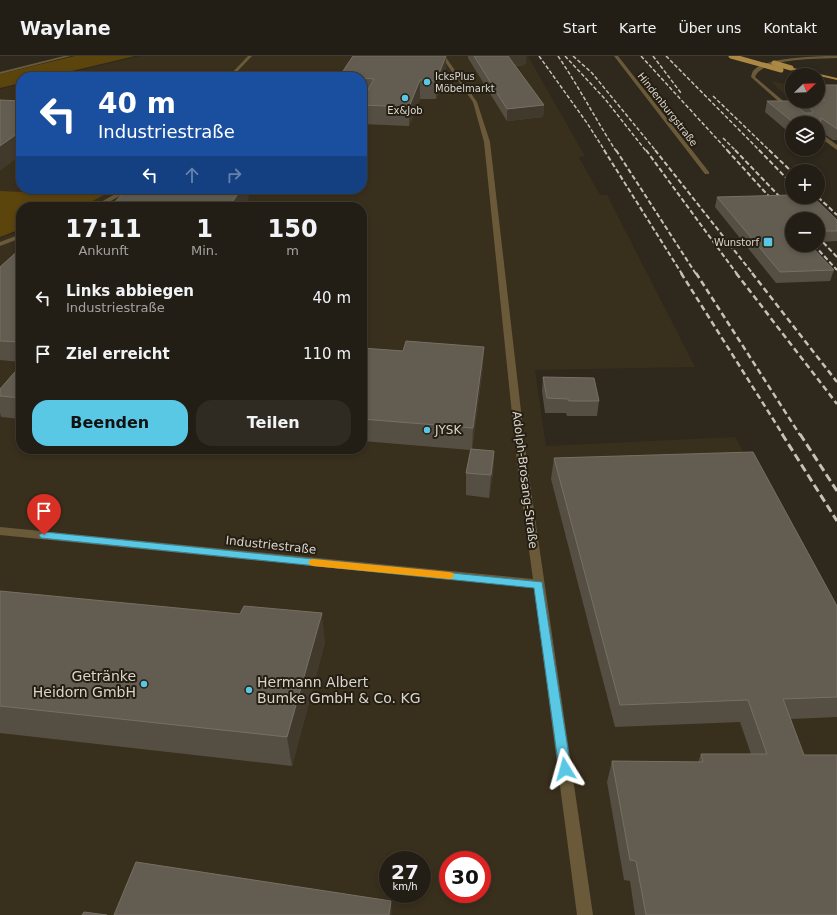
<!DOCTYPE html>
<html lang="de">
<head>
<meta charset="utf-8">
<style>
  body { margin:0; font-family:"DejaVu Sans",sans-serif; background:#2f2b22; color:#f1f3f6; height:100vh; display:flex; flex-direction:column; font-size:15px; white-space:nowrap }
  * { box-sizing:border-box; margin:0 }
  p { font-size:13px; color:#a3a2a0 }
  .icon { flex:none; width:22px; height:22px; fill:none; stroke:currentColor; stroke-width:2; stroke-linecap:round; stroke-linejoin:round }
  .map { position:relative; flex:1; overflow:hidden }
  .sheet { position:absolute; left:16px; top:146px; width:351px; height:252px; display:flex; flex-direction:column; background:#231e15; border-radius:16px; box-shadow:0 2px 6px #0003,0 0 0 1px #403c34 }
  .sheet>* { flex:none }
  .guide { position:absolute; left:16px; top:16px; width:351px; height:122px; border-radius:16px; box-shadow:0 2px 6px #0003,0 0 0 1px #403c34; background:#1a4fa0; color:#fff; overflow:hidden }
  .needle { width:26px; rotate:67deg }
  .fabs { position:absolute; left:785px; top:12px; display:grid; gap:8px }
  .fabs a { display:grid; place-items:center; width:40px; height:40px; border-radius:50%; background:#231e15; box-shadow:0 2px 6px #0003,0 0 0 1px #403c34; font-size:20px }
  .speed { position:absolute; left:379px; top:795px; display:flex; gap:8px; font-size:20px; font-weight:700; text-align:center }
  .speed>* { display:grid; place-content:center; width:52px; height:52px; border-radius:50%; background:#231e15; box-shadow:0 2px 6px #0003,0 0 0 1px #403c34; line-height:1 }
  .speed small { font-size:10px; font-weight:400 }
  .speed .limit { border:6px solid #d22; background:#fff; color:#111 }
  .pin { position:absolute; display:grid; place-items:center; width:34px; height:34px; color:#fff; margin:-41px -17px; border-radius:50% 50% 50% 0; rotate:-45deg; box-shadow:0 0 4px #0007 }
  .pin .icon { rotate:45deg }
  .me { position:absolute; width:44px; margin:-22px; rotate:352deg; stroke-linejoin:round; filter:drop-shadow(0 0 3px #0008) }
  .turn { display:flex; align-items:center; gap:14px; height:84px; padding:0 16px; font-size:18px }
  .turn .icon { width:52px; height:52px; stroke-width:2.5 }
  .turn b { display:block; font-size:28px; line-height:34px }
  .lanes { display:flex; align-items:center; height:38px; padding:0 16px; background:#0003; justify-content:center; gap:20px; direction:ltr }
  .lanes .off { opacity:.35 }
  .eta { display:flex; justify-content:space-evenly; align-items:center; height:68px; text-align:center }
  .eta b { font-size:24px; font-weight:600; line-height:28px }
  .cta { display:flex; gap:8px; margin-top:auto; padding:8px 16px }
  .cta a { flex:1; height:46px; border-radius:16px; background:#59c8e5; color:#111; font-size:16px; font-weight:600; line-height:46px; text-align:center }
  .cta a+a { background:#2f2b22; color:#f1f3f6 }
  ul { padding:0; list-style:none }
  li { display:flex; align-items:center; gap:12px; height:56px; padding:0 16px }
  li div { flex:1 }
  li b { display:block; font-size:15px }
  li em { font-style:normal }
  header { display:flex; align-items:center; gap:24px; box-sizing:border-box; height:56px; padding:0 20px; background:#231e15; border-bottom:1px solid #403c34 }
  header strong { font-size:19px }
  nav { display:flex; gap:22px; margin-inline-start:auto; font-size:14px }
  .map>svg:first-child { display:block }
  .built { fill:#392f1d; fill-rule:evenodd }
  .green { fill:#5c440d }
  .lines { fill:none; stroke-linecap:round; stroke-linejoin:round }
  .minor { fill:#6a5a3a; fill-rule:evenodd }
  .major { fill:#ab8843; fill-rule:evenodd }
  .rail-far3 { stroke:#c5c0b8; stroke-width:1.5; stroke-dasharray:4 2; stroke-linecap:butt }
  .rail-far2 { stroke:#c5c0b8; stroke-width:2; stroke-dasharray:5 2.5; stroke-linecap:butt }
  .rail-far1 { stroke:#c5c0b8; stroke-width:2.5; stroke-dasharray:6 3.5; stroke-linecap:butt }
  .rail { stroke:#c5c0b8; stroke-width:3; stroke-dasharray:8 4; stroke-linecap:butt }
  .major-bridge { stroke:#ab8843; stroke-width:5 }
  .wall { fill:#554e42 }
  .shaded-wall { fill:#40392c }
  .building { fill:#635d51; stroke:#767064 }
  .route { fill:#59c8e5; stroke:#3a8295 }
  .slow { fill:#f59e0b }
  .poi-dot { fill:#59c8e5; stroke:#251f13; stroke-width:1.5 }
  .labels { text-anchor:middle; stroke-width:4; stroke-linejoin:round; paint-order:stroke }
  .far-poi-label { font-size:10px; fill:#dad6ce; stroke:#251f13; text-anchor:start }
  .far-street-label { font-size:10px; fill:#dad6ce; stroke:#251f13 }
  .poi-label { font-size:12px; fill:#dad6ce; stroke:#251f13; text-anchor:start }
  .street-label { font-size:12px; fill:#dad6ce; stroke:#251f13 }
  .near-poi-label { font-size:14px; fill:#dad6ce; stroke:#251f13; text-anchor:end }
</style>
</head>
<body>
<header>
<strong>Waylane</strong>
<nav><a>Start</a><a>Karte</a><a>Über uns</a><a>Kontakt</a></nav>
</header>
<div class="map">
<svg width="837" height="859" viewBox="0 0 837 859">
  <rect width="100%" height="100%" fill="#2f281c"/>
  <g class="built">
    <path d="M140 0H528L585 100 579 101 600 139H607L695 311 535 314 546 390 735 381 837 568V859H0V182L21 175V393H362V151H84L104 139 0 135V33L21 28V133H362V21H51ZM388 804H422V838H388ZM448 804H482V838H448Z"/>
    <polygon points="771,25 792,29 792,44 785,39"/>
  </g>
  <g class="green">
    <polygon points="75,0 135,0 47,21 21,21 21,27 0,32 0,18"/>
    <polygon points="0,135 104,139 82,151 21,151 21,173 0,181"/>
  </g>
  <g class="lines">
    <g class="minor">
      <polygon points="64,0 71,0 0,18 0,16"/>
      <polygon points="248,0 252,0 232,21 228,21"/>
      <polygon points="441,0 445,0 477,46 490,86 527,407 593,859 577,859 534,532 0,479 0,471 533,523 517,407 484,86 473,46"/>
      <polygon points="614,0 618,0 709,116 709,118 705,118"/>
      <path d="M837 0V2C819 3 761 2 755 21L809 67H803L751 21C752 18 752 15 755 13 769 1 818 0 837 0Z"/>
      <polygon points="818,75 837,89 837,94 818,80"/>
      <polygon points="124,133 132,133 100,151 92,151"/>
      <polygon points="21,178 21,182 0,190 0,186"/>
    </g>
    <polygon class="major" points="789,11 837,22 837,24 789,13"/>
    <g class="rail-far3">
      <polyline points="539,0 587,67 605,95"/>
      <path d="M558 0C579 31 596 64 616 95"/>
      <polyline points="565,0 605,43 646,95"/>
      <polyline points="573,0 592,17 656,95"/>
      <polyline points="641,0 728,95"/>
      <polyline points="653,0 681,37"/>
      <polyline points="666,0 760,95"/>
      <polyline points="713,40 770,95"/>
      <polyline points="723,82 736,95"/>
    </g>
    <g class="rail-far2">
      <polyline points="604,94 682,218"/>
      <polyline points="616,94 696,218"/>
      <polyline points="646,94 737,218"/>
      <polyline points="655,94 753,218"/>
      <polyline points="727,94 792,166"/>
      <polyline points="735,94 801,163"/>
      <polyline points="759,94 792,128"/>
      <polyline points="769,94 792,116"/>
      <polyline points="818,141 837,159"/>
      <polyline points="818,181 837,201"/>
      <polyline points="814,189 837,214"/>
    </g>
    <g class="rail-far1">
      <polyline points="681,217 783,379"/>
      <polyline points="696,217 800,379"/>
      <polyline points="736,217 837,348"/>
      <polyline points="752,217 837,326"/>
    </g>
    <g class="rail">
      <polyline points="782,378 837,465"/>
      <polyline points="800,378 837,435"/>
    </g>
    <g class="major-bridge">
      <polyline points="731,0 781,14"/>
      <polyline points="774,7 791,12"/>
    </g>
  </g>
  <g class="wall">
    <polygon points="446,0 446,17 436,43 420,43 409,70 362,68 362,44 364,40 362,40 362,21"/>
    <polygon points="468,0 526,0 525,9 515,10 544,49 543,61 507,65 468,2"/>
    <polygon points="818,29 837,29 837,84 833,84 823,77 821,84 818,84 818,67 792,67 792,79 765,56 767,45 798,51 800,45 818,45"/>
    <polygon points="717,141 837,164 837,185 818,186 818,163 792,163 792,189 834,214 830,225 776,227 715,151"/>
    <polygon points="21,192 21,306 0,304 0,211"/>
    <polygon points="362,292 483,311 472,393 494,395 493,417 489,442 466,439 466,417 470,394 362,385"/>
    <polygon points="21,309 21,363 1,361 0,357 0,333"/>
    <polygon points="543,321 599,345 597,360 567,360 566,357 545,357 542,335"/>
    <polygon points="554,402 837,550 837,661 791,663 837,859 635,859 630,825 624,824 607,726 612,705 698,706 701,698 751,698 740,666 615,671 551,423"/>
    <polygon points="0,535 325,586 292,710 0,677"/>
  </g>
  <g class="shaded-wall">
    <polygon points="446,0 446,17 436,43 436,25"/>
    <polygon points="507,0 526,0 525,9 506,10"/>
    <polygon points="420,24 420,43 409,70 409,51"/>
    <polygon points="544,49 543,61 507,65 507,53"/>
    <polygon points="21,75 21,99 0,115 0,90"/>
    <polygon points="236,133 248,133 249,142 243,151 229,151"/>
    <polygon points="484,291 483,311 472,394 473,372"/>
    <polygon points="494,395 493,417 489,442 491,419"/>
    <polygon points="322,557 325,586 292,710 287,681"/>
    <polygon points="391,845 392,859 389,859"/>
  </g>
  <g class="building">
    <polygon points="353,0 446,0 436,25 420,24 409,51 362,49 362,44 374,23 362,22 362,21 339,21"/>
    <polygon points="474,0 508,0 544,49 507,53"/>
    <polygon points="265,19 309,21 263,21"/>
    <polygon points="818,29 837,29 837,73 821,62 820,69 825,73 818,73 818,67 794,67 767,45 790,45 805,57 812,57 813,55 801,45 818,45 818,44 825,44 818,39"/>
    <polygon points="0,44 21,45 21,75 0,90"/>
    <polygon points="127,133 241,133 229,151 90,151 91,150 110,151"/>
    <polygon points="792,139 792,141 813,141 837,164 837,175 818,175 818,163 792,163 792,189 810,189 834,214 780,216 717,141"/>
    <polygon points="21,192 21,286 0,285 0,211"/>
    <polygon points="406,285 484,291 473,372 362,363 362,292 403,295"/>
    <polygon points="21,309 21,342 0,340 0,333"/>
    <polygon points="543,321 594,322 599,345 569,345 568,343 547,342"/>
    <polygon points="471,393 494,395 491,419 466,417"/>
    <polygon points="753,396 837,550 837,641 783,643 804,699 837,699 837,859 646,859 636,805 630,804 612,705 703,706 701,698 767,698 748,644 620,649 554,402"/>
    <polygon points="0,535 240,558 244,550 322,557 287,681 0,650"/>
    <polygon points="136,806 391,845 389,859 114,859"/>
    <polygon points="84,856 107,859 82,859"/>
  </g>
  <polygon class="route" points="44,476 542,526 571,713 569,717 565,719 561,717 559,713 534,532 41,482 39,479"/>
  <polygon class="slow" points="313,503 449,516 453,517 454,519 453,522 449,523 313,510 310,509 308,506 310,504"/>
  <g class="poi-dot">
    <circle cx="427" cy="26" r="4"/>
    <circle cx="405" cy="42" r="4"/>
    <rect x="763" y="181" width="10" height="10" rx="2"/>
    <circle cx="427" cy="374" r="4"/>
    <circle cx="144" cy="628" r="4"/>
    <circle cx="249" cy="634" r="4"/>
  </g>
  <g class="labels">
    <g class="far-poi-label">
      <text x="435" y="24">IcksPlus<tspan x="435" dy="12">Möbelmarkt</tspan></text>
      <text x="405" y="58" text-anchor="middle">Ex&amp;Job</text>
      <text x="759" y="190" text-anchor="end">Wunstorf</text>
    </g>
    <g class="far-street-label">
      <text transform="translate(668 53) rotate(52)" y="4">Hindenburgstraße</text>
    </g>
    <g class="poi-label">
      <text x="435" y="378">JYSK</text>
    </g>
    <g class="street-label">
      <text transform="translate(525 424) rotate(83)" y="4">Adolph-Brosang-Straße</text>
      <text transform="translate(271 489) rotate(6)" y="4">Industriestraße</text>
    </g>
    <g class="near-poi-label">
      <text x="136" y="625">Getränke<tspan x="136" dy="16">Heidorn GmbH</tspan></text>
      <text x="257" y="631" text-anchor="start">Hermann Albert<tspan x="257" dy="16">Bumke GmbH &amp; Co. KG</tspan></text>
    </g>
  </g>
</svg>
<div class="fabs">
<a><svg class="needle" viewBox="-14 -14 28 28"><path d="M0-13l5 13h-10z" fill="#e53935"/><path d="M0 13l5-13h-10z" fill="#a3a2a0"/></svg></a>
<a><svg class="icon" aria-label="layers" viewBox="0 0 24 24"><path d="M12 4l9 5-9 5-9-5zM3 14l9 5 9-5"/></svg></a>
<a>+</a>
<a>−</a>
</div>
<div class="speed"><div>27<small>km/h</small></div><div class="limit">30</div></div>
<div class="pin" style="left:44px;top:479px;background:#d93025"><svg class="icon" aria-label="arrive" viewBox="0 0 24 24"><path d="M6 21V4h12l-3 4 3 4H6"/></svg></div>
<svg class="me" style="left:565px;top:713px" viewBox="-20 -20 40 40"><path d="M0-17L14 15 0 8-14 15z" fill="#59c8e5" stroke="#fff" stroke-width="4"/></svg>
<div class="guide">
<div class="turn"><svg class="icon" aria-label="left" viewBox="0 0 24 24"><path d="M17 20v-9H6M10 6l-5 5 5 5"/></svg><div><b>40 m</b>Industriestraße</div></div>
<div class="lanes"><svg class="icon" aria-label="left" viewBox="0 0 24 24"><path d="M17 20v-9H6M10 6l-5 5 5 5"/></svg><svg class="icon off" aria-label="ahead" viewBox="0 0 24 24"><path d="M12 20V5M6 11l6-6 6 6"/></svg><svg class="icon off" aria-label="right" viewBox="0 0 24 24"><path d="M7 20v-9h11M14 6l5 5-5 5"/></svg></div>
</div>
<section class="sheet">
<div class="eta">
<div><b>17:11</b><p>Ankunft</p></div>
<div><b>1</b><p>Min.</p></div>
<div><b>150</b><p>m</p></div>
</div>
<ul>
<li><svg class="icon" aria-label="left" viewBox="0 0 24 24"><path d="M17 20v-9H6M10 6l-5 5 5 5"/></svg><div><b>Links abbiegen</b><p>Industriestraße</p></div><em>40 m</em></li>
<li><svg class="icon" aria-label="arrive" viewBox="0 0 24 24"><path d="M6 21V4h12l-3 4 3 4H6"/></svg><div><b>Ziel erreicht</b></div><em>110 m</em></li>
</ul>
<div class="cta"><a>Beenden</a><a>Teilen</a></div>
</section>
</div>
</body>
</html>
